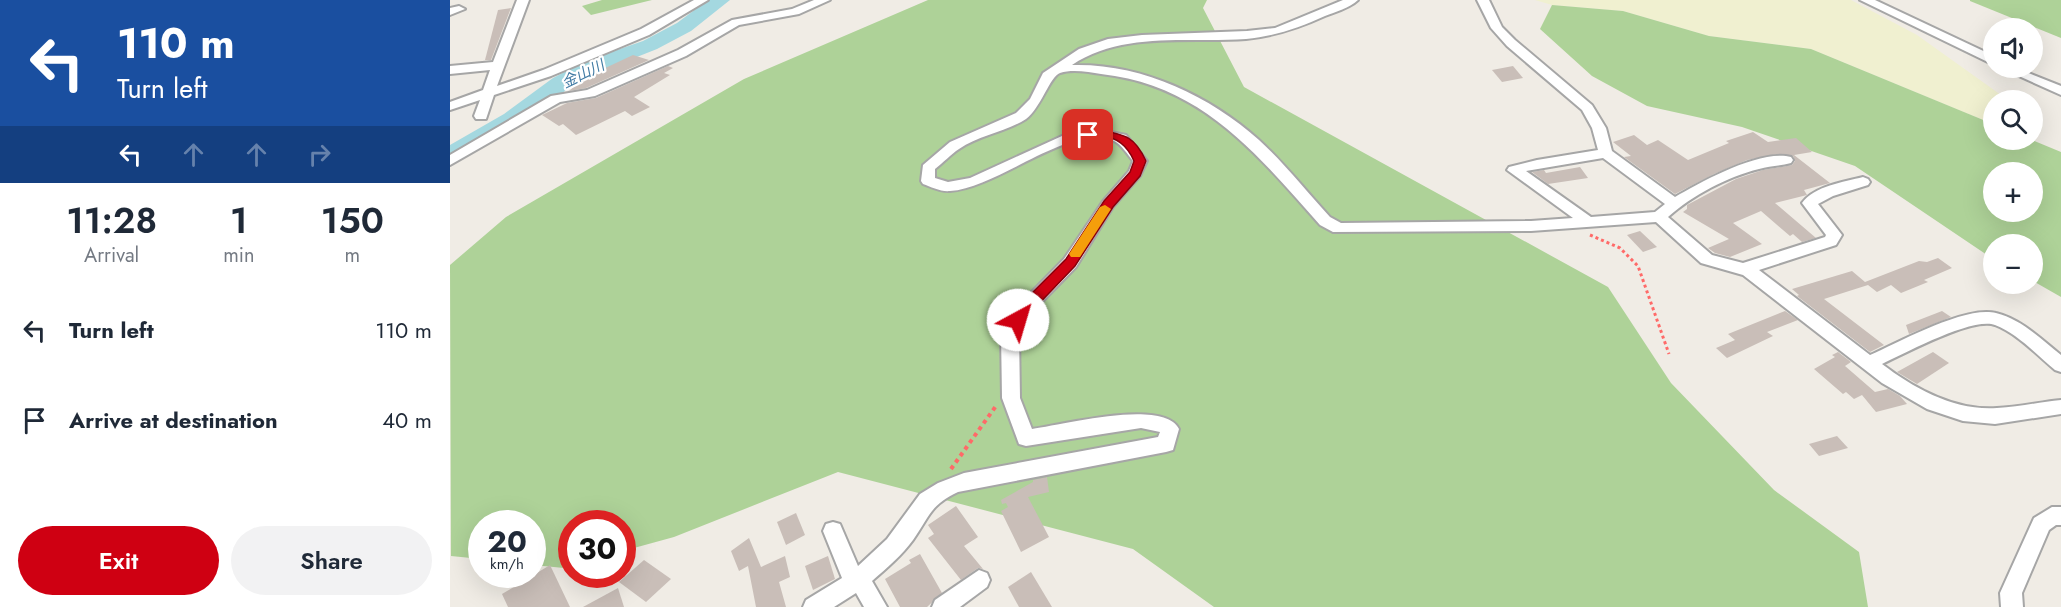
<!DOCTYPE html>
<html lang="en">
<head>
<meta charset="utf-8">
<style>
  body { margin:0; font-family:Jost,"Noto Sans JP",sans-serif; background:#f2f2f3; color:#1f2937; height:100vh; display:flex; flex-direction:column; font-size:22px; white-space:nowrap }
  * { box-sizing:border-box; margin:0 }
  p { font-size:20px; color:#747a83 }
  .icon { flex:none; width:33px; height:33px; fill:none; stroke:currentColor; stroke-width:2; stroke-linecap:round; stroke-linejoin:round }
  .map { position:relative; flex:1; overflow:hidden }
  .sheet { display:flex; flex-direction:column; background:#fff; width:450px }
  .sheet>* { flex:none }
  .banner { background:#1a4fa0; color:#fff; overflow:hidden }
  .tools { position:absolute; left:1533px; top:18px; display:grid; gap:12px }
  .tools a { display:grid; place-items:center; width:60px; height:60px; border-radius:50%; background:#fff; box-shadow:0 6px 24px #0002; font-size:30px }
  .speed { position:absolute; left:18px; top:510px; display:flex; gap:12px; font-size:30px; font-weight:700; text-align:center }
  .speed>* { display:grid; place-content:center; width:78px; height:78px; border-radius:50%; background:#fff; box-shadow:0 6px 24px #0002; line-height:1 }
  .speed small { font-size:15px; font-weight:400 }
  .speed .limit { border:9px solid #d22; background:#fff; color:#111 }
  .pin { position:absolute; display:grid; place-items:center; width:51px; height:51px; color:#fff; margin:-26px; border-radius:12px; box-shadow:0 3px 9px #0006 }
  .me { position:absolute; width:66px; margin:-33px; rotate:39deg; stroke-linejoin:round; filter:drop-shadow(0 0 4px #0008) }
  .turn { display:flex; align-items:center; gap:21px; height:126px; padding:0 18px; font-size:27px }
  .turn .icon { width:78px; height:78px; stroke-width:2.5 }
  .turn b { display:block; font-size:42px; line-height:51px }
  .lanes { display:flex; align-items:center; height:57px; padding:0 18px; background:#0003; justify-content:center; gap:30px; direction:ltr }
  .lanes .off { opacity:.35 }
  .eta { display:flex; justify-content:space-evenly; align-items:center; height:102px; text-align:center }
  .eta b { font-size:36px; font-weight:600; line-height:42px }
  .primary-button { display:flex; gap:12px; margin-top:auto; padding:12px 18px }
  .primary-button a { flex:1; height:69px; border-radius:36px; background:#cf0012; color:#fff; font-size:24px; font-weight:600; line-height:69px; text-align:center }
  .primary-button a+a { background:#f2f2f3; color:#1f2937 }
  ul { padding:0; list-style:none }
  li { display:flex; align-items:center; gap:18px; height:90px; padding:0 18px }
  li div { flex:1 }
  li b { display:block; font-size:22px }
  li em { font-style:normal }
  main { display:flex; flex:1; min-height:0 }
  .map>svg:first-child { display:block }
  .farmland { fill:#f0f0d0 }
  .forest { fill:#aed298; fill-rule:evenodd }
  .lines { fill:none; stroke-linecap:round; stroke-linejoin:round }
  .river { fill:#a4d8e0; fill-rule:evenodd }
  .building { fill:#c9beb8 }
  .minor-casing { stroke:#a6a6a6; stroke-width:4 }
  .path-far1 { stroke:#ff6a68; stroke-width:3; stroke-dasharray:3 3; stroke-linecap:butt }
  .path { stroke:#ff6a68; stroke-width:4; stroke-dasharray:4 4; stroke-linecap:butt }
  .minor { fill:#fff; fill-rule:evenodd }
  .route { fill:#cf0012; stroke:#87000c; stroke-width:1.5 }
  .slow { fill:#f59e0b }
  .labels { text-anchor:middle; stroke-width:4.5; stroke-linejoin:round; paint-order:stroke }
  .far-water-label { font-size:15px; font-style:italic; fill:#417ba4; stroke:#fff }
</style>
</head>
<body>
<main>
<section class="sheet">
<div class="banner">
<div class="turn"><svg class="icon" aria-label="left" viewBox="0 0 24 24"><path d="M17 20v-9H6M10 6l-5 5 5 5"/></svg><div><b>110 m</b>Turn left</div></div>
<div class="lanes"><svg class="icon" aria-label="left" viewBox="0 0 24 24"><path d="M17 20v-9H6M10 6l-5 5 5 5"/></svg><svg class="icon off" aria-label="ahead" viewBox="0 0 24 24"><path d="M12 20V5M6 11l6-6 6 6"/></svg><svg class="icon off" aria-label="ahead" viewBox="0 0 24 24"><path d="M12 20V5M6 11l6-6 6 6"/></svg><svg class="icon off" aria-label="right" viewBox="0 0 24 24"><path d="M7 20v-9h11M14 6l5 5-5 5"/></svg></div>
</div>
<div class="eta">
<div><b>11:28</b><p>Arrival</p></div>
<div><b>1</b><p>min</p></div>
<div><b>150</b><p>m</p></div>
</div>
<ul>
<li><svg class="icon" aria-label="left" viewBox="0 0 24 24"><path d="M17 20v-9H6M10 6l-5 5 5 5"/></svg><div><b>Turn left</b></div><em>110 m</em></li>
<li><svg class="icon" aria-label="arrive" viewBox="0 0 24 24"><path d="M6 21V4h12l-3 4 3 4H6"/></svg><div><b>Arrive at destination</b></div><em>40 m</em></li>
</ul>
<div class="primary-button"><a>Exit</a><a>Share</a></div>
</section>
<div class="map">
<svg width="1611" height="607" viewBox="0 0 1611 607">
  <rect width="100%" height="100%" fill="#f0ece5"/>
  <polygon class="farmland" points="1085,0 1401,0 1467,35 1558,100 1544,100 1543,124 1361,49 1259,36 1173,11 1102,5"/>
  <g class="forest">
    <polygon points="152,0 202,0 141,15 132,6"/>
    <polygon points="478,0 757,0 753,8 794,87 1158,287 1221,383 1324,490 1409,552 1418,607 764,607 683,549 388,472 224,537 173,551 172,524 122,524 121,566 114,568 83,565 82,524 32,524 31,559 1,556 0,265 56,217 294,79"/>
    <polygon points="1520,0 1611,0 1611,38 1520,1"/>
    <path d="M1102 5 1173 11 1259 36 1361 49 1543 124 1544 140H1582L1611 152V297L1583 281 1582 244H1544L1543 259 1405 166 1292 127 1197 106 1142 76 1090 29ZM1544 172H1582V212H1544Z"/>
  </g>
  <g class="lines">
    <polygon class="river" points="258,0 280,0 241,31 207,49 154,70 119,88 70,124 9,160 0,162 0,145 54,114 103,78 138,60 193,41 227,23"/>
  </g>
  <g class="building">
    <polygon points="61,8 41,60 35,60 48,10"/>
    <polygon points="183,55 199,60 136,88 119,91 134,78"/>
    <polygon points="218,66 223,68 214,73 220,75 184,97 200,107 182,116 175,111 126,135 113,124 109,126 92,115 117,103 146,98"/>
    <polygon points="1063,66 1073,78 1052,82 1042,70"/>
    <polygon points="1303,132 1318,142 1346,138 1362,152 1344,155 1380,183 1354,190 1357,195 1325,203 1366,238 1352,242 1343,234 1340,236 1311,211 1283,223 1312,244 1280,257 1265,253 1258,248 1279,239 1233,212 1237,209 1237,205 1286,179 1313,170 1342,165 1345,161 1343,156 1328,154 1297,160 1264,174 1225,194 1174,157 1181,156 1163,142 1184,135 1197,145 1208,140 1238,160 1279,143 1276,141"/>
    <polygon points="1130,167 1138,178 1098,184 1082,172 1094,170 1096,173"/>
    <polygon points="1190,231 1207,247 1193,252 1177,235"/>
    <polygon points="1488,258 1502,268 1474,280 1478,282 1451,293 1441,285 1427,292 1418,285 1374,299 1434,345 1420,352 1347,296 1349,295 1342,289 1402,271 1415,282 1469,261 1477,262"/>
    <polygon points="1335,311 1348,320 1317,332 1323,336 1277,358 1266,348 1285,340 1278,334"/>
    <polygon points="1492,311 1501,317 1459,334 1456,325"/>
    <polygon points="1388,352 1401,362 1395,366 1425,392 1438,389 1450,396 1457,404 1426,412 1412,395 1404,399 1396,392 1393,394 1364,369 1385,357 1382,355"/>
    <polygon points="1483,352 1499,363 1467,384 1447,372"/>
    <polygon points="1387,436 1398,448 1369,456 1359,444"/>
    <polygon points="597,477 599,492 578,497 599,537 571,552 551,511 558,507 556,503 552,504 551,500 583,482 583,480"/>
    <polygon points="506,506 528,537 514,546 533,569 528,568 511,580 478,538 484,534 478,525"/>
    <polygon points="346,513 355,535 336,545 327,522"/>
    <polygon points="299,538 311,567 335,556 340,577 329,582 336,607 306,607 298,566 289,571 281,551"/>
    <polygon points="470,554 492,593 477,607 450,607 435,579 461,563 459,560"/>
    <polygon points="378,556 385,579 363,590 355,566"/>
    <polygon points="194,560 221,579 196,602 169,582"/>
    <polygon points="100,565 120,607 58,607 52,594"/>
    <polygon points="581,572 602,607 569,607 558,587"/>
    <polygon points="168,588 174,607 133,607"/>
  </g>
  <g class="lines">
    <defs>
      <g id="minor">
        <polygon points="67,0 79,0 47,86 93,70 191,29 244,0 258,0 199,35 101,76 44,95 36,119 26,119 24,116 30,100 0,110 0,102 33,90 40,70 0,74 0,66 43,62"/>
        <polygon points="364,0 380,0 349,14 289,25 236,56 145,96 110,102 0,165 0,155 101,96 137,90 228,50 282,20 342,9"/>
        <path d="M893 0H908C900 8 885 12 875 16 849 28 825 36 796 39 739 43 672 31 622 65 690 63 759 95 809 140 835 164 857 192 880 217L891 223 1081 221 1123 218 1057 170 1059 167 1087 160 1148 150 1142 128 1132 110 1057 46 1041 28 1027 0H1039L1052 27 1065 40 1142 105 1156 128 1162 151 1225 197C1251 182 1310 149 1341 157L1343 160 1341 163C1330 166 1319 166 1309 169 1277 177 1243 195 1218 217L1262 255 1293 263 1375 237 1376 235 1352 203C1364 186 1394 182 1413 177L1418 179 1420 182 1418 185 1383 196 1368 204 1392 235 1386 245 1309 270 1420 355C1449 342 1516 305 1546 313 1571 319 1591 339 1611 355V372L1605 370C1587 355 1568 334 1545 325 1522 317 1456 353 1432 364 1465 389 1505 411 1547 408 1568 407 1590 402 1611 400V414L1545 424 1513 421 1477 409 1432 383 1293 275 1251 263 1206 222 1081 231 883 232 870 225C807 154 752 85 651 74 639 72 622 69 610 73 600 76 591 108 576 119 556 132 529 135 509 149 501 154 493 163 485 169V178L498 182 520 178 612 136 646 129 676 135 697 161 690 176 663 207 626 267 583 311 569 334 570 398 582 429C612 425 714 398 729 429L723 450 716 452 508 492C479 506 480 516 463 540 452 555 437 568 422 581L437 607H414L406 593 384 607H353L356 600 392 578 373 531 376 524 383 522 390 524 408 566 437 539 470 494 488 483 514 473 708 437 710 432 691 428 576 446 569 444 552 398 551 333 571 303 614 259 653 201 679 171 683 161C678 155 671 144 664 141 621 122 548 188 500 191 491 192 481 187 473 184L471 181 473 165 500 142 566 113 580 99 593 73 629 49 658 39 692 35 797 31 825 28ZM1153 158 1215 204 1205 212 1141 217 1076 171Z"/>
        <polygon points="1410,0 1425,0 1544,56 1544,65"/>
        <polygon points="9,6 15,9 0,15 0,8"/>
        <polygon points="1551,68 1566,68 1611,86 1611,95"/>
        <polygon points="1602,507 1611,507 1611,525 1606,525 1599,530 1572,593 1573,607 1551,607 1550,593 1584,518"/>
        <polygon points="529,570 537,573 540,580 537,587 510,607 482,607 485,600"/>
      </g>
    </defs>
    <use href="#minor" class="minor-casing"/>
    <polyline class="path-far1" points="1140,235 1170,248 1188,266 1219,354"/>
    <polyline class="path" points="501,469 546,406"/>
    <use href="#minor" class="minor"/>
  </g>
  <path class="route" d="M651 130C676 135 685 137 696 161L690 176 663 207 625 266 582 311 573 324H564L562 320 572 303 616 259 654 201 680 172 684 161C678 147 667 137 651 136 643 136 639 140 632 135L634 132Z"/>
  <polygon class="slow" points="655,205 661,209 630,257 621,257 619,254 621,251 650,207"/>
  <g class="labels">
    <g class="far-water-label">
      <text transform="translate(133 74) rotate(-26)" y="5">金山川</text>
    </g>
  </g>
</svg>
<div class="tools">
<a><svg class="icon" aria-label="sound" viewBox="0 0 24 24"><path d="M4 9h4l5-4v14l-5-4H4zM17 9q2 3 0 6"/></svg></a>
<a><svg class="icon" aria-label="search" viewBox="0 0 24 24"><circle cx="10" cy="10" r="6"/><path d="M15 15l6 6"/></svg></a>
<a>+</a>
<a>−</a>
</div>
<div class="speed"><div>20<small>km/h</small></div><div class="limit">30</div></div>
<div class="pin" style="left:638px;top:135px;background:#d93025"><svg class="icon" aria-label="arrive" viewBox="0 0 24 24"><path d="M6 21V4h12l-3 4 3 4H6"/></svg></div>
<svg class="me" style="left:568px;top:320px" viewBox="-20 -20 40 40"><circle r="19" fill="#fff"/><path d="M0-13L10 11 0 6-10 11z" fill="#cf0012"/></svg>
</div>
</main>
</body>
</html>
